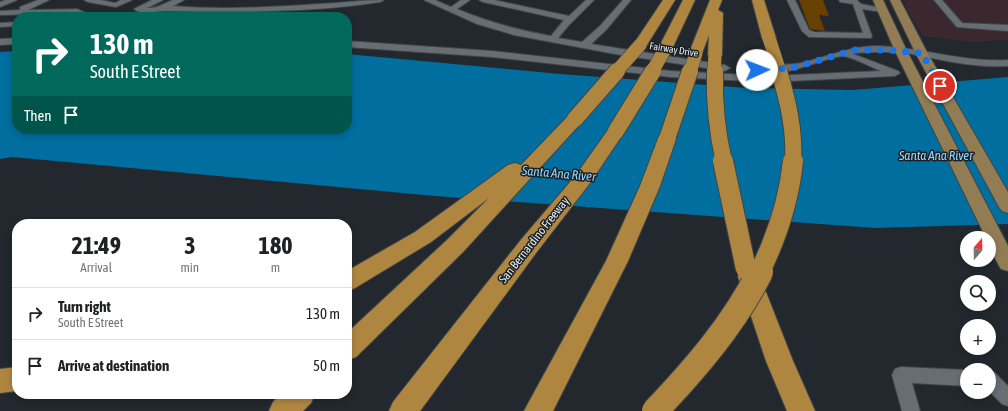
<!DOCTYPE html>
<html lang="en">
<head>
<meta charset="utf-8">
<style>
  body { margin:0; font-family:"Asap Condensed",sans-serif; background:#f2f2f2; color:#202124; height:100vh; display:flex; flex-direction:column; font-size:15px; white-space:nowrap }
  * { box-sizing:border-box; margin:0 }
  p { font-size:13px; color:#757577 }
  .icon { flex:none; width:22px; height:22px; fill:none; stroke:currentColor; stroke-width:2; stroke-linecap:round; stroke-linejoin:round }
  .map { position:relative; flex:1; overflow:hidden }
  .drawer { position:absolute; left:12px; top:219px; width:340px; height:180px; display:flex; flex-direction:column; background:#fff; border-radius:16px; box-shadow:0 2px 6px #0003 }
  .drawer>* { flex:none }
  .guide { position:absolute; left:12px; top:12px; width:340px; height:122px; border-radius:16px; box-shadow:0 2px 6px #0003; background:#00695c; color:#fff; overflow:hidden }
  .needle { width:26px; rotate:20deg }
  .buttons { position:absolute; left:960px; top:231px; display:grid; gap:8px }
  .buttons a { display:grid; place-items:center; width:36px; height:36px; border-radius:50%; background:#fff; box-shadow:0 2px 6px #0003; font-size:20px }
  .pin { position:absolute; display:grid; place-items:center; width:34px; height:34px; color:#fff; margin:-17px; border:2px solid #fff; border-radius:50%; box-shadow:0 1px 4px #0007 }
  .me { position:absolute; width:44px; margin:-22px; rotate:88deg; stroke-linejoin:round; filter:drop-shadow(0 0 3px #0008) }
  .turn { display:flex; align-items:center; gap:14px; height:84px; padding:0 12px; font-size:18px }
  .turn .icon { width:52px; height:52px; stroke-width:2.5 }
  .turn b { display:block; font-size:28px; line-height:34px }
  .then { display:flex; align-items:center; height:38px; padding:0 12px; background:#0003; gap:8px; font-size:15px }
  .eta { display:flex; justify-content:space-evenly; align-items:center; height:68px; text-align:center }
  .eta b { font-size:24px; font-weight:700; line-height:28px }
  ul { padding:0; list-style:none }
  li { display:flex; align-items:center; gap:12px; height:52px; padding:0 12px; border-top:1px solid #e0e0e0 }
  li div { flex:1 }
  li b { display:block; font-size:15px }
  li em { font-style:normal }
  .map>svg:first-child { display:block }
  .commercial { fill:#3b282f }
  .water { fill:#006e9e }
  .building { fill:#684000 }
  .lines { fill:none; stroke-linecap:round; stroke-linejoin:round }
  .minor-casing { stroke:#404649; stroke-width:2 }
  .major-casing { stroke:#404649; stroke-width:2 }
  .highway-casing { stroke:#404649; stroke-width:2 }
  .minor { fill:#666d73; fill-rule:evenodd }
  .major { fill:#927c54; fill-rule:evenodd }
  .highway { fill:#af8640; fill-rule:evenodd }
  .highway-bridge-far3-casing { stroke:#404649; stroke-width:14; stroke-linecap:butt }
  .highway-bridge-far2-casing { stroke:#404649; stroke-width:18; stroke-linecap:butt }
  .highway-bridge-far1-casing { stroke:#404649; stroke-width:22; stroke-linecap:butt }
  .highway-bridge-casing { stroke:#404649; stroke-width:28; stroke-linecap:butt }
  .highway-bridge-far3 { stroke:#af8640; stroke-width:13 }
  .highway-bridge-far2 { stroke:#af8640; stroke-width:16 }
  .highway-bridge-far1 { stroke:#af8640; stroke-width:20 }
  .highway-bridge { stroke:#af8640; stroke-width:26 }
  .route { stroke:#1a73e8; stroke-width:7; stroke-dasharray:0 12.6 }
  .labels { text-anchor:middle; stroke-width:3; stroke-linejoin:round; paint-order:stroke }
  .far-street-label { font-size:10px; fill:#e8ecef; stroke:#191f23 }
  .street-label { font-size:12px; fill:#e8ecef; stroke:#191f23 }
  .water-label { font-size:13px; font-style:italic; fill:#96d5fd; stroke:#191f23 }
</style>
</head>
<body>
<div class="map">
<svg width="1008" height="411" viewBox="0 0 1008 411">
  <rect width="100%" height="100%" fill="#22282d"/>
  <polygon class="commercial" points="904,0 1008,0 1008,40 973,42 923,36 907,10"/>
  <polygon class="water" points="17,51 17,129 347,129 347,54 560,74 747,88 853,90 1008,77 1008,224 875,228 435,196 12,157 0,159 0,52"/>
  <polygon class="building" points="799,0 823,0 829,16 819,15 825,31 810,29"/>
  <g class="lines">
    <defs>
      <g id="minor">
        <polygon points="6,0 17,0 0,7 0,2"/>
        <polygon points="38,0 49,0 28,10 77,9 88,14 86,17 78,17 79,15 76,13 0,15 0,11 20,10 20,7"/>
        <polygon points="84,0 101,0 115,3 121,0 132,0 116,7 88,2"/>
        <path d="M152 0H163L147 8C158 9 164 3 173 0 176 0 181 0 184 0L173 6C222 10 272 7 320 4 341 3 362 0 384 0L380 2C309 13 238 12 166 11 156 10 143 17 134 9Z"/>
        <path d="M424 0H435L451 7 461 0H470L457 9C488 22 518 30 551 36L564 20 483 2 479 0H494L569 16 586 0H594L569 25 558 38 582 42 600 26 623 0H631L606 30 591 44 725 65 730 68 725 71 615 54 514 35 477 24Z"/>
        <polygon points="787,0 795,0 809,30 814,32 863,33 853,4 840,2 839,0 857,0 861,4 882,8 886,10 882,12 862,9 872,36 871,38 809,37 802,31"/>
        <polygon points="934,0 942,0 962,23 1008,25 1008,31 957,27"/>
        <polygon points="17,22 17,26 0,27 0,23"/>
        <polygon points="17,38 17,44 0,45 0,39"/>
        <path d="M347 41 492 51 671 71 769 76 881 71C873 68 850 56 843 56 829 56 776 81 765 70 771 64 792 65 801 63 827 57 850 46 878 46 921 47 964 63 1008 60V66C978 68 946 61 917 55 897 51 876 52 856 53L853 54 898 71 900 73 895 76 769 82 671 77 492 57 347 47Z"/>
        <polygon points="901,367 967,370 967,386 912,383 920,411 902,411 892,375 895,369"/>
        <polygon points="989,371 995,373 1008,386 1008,406 1002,404 989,391"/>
      </g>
      <g id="major">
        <path d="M873 0H883L907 51 1008 246V271L1001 269C996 260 989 249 989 238H986L895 51Z"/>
        <polygon points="890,0 900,0 928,54 1008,192 1008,213 1002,211 999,207 916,54"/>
      </g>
      <g id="highway">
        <polygon points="663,0 675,0 645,48 635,48 633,45"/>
        <polygon points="683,0 695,0 672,49 670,52 665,53 660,52 658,49"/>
        <polygon points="710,0 722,0 718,10 723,13 722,55 720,58 715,59 710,58 708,55 709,35 701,56 696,57 691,56 689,53"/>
        <polygon points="752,0 764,0 776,38 774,41 764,41 762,38"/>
        <polygon points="575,114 581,115 583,119 581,123 463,252 356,357 347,360 347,333 447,240 489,198 431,242 355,288 347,291 347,271 415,232 508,165 515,163 521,165 569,115"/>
        <polygon points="616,126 622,127 625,131 590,183 536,253 420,411 389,411 393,402 520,241 576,175 610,127"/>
        <polygon points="668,131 674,132 677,136 660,186 628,261 553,411 524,411 606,261 640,186 659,136 662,132"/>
        <polygon points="749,268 757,271 760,277 793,361 815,411 787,411 766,361 738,277 741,271"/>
        <polygon points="17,367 17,391 0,393 0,369"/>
        <polygon points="281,394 315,394 311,403 303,411 269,411 273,402"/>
      </g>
    </defs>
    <use href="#minor" class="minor-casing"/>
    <use href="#major" class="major-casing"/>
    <use href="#highway" class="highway-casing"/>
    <use href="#minor" class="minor"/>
    <use href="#major" class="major"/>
    <use href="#highway" class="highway"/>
    <defs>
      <g id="highway-bridge-far3">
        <polyline points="769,38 780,72"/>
        <polyline points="616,72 640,45"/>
        <polyline points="652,72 665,49"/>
        <polyline points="690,72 696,53"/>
        <polyline points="714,72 715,55"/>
      </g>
      <g id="highway-bridge-far2">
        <path d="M715 71C714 101 717 132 724 162"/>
        <path d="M779 71C788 101 795 131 793 162"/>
        <polyline points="575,119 617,71"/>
        <polyline points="616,131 653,71"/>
        <polyline points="668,136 690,71"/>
      </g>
      <g id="highway-bridge-far1">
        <polyline points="723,161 746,269"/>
        <path d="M759 273C777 237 789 200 793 161"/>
      </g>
      <path id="highway-bridge" d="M655 411C695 369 734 324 760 272"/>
    </defs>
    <use href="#highway-bridge-far3" class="highway-bridge-far3-casing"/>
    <use href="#highway-bridge-far2" class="highway-bridge-far2-casing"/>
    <use href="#highway-bridge-far1" class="highway-bridge-far1-casing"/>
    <use href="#highway-bridge" class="highway-bridge-casing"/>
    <use href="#highway-bridge-far3" class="highway-bridge-far3"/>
    <use href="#highway-bridge-far2" class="highway-bridge-far2"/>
    <use href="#highway-bridge-far1" class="highway-bridge-far1"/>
    <use href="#highway-bridge" class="highway-bridge"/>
  </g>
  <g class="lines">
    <polyline class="route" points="757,70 792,68 854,50 886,50 922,53 940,86"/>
  </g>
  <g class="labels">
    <g class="far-street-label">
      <text transform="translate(674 49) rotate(9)" y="4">Fairway Drive</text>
    </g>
    <g class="street-label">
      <text transform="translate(534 240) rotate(-52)" y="4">San Bernardino Freeway</text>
    </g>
    <g class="water-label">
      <text x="936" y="160">Santa Ana River</text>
      <text transform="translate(559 173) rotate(5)" y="5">Santa Ana River</text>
    </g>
  </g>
</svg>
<div class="buttons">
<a><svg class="needle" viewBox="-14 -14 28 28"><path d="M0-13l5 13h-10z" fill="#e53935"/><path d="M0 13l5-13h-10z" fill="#757577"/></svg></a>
<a><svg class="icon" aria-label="search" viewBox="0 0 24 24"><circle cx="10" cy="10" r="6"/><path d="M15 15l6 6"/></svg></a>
<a>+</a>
<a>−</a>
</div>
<div class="pin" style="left:940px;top:86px;background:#d93025"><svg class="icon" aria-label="arrive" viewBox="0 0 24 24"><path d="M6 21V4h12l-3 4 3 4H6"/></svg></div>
<svg class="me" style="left:757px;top:70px" viewBox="-20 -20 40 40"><circle r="19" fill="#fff"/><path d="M0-13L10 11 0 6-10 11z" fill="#1a73e8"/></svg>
<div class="guide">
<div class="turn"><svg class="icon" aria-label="right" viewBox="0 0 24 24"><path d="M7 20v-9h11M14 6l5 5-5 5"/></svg><div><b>130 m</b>South E Street</div></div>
<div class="then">Then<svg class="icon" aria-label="arrive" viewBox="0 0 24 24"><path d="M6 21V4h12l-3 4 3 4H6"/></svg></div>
</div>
<section class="drawer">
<div class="eta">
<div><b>21:49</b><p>Arrival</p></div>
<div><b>3</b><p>min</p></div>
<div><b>180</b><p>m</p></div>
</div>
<ul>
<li><svg class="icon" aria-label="right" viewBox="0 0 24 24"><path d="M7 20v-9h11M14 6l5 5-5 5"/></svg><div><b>Turn right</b><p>South E Street</p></div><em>130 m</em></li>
<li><svg class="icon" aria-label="arrive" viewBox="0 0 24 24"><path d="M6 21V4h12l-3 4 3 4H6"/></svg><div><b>Arrive at destination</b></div><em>50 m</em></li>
</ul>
</section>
</div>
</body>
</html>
